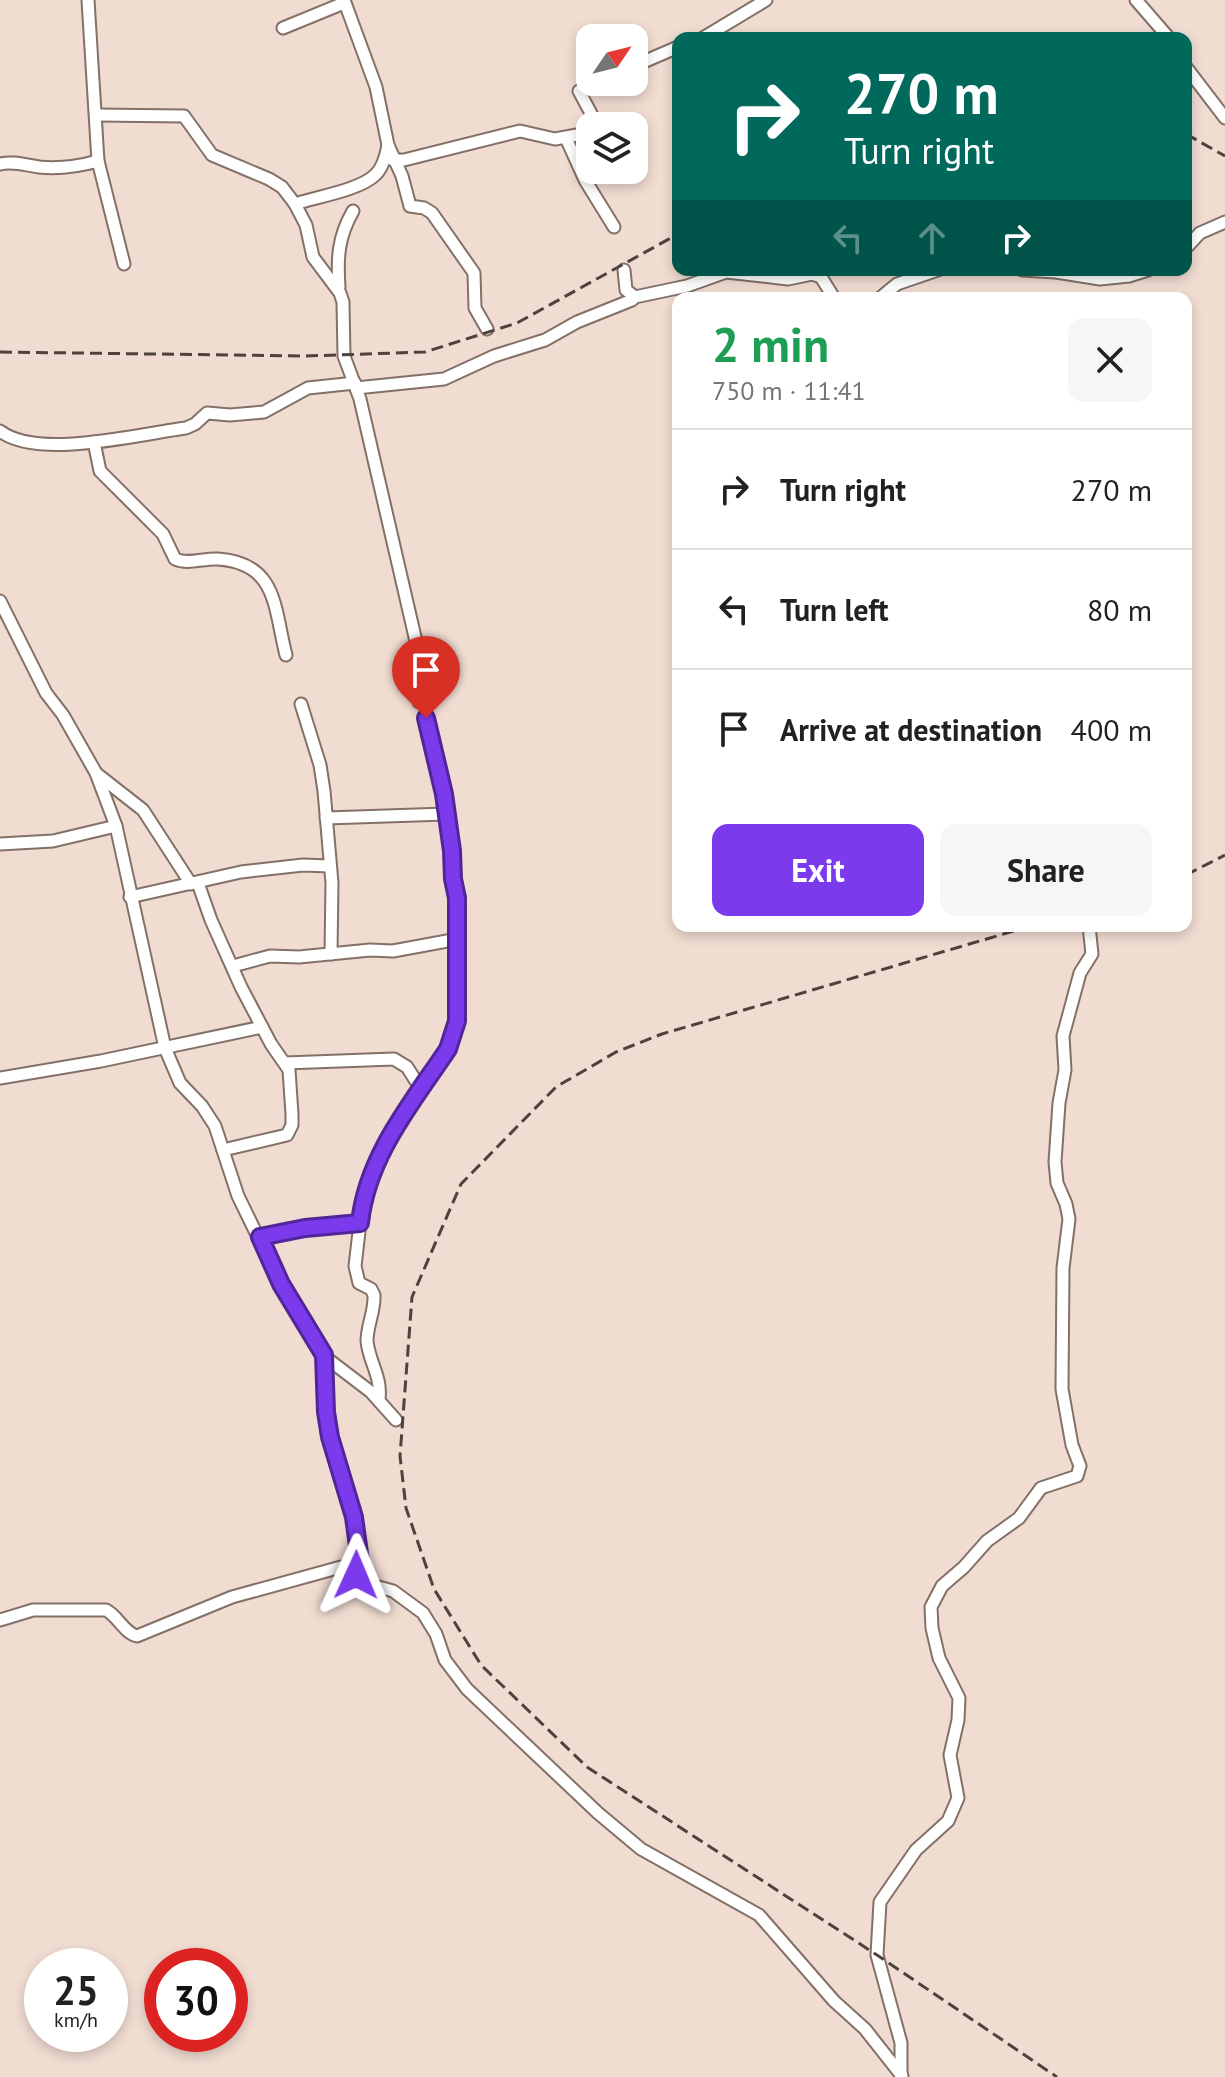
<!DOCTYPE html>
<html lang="en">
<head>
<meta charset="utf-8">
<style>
  body { margin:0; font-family:"PT Sans",sans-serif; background:#f6f6f6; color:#202124; height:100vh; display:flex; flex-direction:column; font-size:30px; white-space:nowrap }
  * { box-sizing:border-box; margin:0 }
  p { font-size:26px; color:#757577 }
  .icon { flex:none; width:44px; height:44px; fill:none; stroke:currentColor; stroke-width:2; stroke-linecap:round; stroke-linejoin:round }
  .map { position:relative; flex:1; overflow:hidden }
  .drawer { position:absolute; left:672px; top:292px; width:520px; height:640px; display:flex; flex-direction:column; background:#fff; border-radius:16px; box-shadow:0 4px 12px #0003 }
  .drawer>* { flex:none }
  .guide { position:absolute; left:672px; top:32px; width:520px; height:244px; border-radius:16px; box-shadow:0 4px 12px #0003; background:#00695c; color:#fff; overflow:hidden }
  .needle { width:52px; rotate:55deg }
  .fabs { position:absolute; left:576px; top:24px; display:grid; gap:16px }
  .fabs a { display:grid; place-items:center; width:72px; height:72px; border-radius:16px; background:#fff; box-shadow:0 4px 12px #0003; font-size:40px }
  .speed { position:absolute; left:24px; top:1948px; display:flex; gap:16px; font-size:40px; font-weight:700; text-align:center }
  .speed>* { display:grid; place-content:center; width:104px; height:104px; border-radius:50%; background:#fff; box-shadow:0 4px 12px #0003; line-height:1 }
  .speed small { font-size:20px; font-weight:400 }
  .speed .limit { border:12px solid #d22; background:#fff; color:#111 }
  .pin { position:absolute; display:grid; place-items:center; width:68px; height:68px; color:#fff; margin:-82px -34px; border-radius:50% 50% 50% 0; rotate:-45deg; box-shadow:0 0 8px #0007 }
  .pin .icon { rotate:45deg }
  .me { position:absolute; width:88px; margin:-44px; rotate:1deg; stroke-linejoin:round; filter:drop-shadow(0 0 6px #0008) }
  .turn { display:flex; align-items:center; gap:28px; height:168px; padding:0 40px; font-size:36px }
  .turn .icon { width:104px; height:104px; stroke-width:2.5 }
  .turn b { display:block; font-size:56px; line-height:68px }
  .lanes { display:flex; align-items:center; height:76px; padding:0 40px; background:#0003; justify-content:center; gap:40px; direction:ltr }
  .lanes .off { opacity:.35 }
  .round { display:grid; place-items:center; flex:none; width:84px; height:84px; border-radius:16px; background:#f6f6f6 }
  .overview { display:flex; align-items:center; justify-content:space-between; height:136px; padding:0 40px }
  h1 { font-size:48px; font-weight:600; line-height:60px; color:#1e9e55 }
  .button { display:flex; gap:16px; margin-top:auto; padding:16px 40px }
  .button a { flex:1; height:92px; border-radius:16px; background:#7c3aed; color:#fff; font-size:32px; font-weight:600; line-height:92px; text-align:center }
  .button a+a { background:#f6f6f6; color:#202124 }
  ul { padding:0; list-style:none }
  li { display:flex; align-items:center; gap:24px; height:120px; padding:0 40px; border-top:2px solid #e0e0e0 }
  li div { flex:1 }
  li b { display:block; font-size:30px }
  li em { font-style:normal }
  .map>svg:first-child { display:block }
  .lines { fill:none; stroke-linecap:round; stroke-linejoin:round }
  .minor-casing { stroke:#837066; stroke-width:15 }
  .minor { stroke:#fff; stroke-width:11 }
  .rail { stroke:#4d423c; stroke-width:3; stroke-dasharray:12 6; stroke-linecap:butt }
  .route-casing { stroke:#51269a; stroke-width:20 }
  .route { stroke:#7c3aed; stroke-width:14 }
</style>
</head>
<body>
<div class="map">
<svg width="1225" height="2077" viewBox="0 0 1225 2077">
  <rect width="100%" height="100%" fill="#f1dcd1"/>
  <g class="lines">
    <defs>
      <g id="minor">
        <polyline points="88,0 98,161 124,264"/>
        <polyline points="344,0 376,87 388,145 402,176 410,206 424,208 432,213 474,273 475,308 487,329"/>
        <polyline points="1136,0 1169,38"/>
        <polyline points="283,28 344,3"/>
        <polyline points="703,38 766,0"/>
        <polyline points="634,66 678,47"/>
        <polyline points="1186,67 1225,118"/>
        <polyline points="97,115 184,116 212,155 269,179 282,187 295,204 306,225 313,257 340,293 343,302 344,356 360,399 421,663 419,702"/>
        <polyline points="593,126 595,121 579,91 595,82"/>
        <polyline points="566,138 585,180 614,227"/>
        <polyline points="393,160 404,160 520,131 555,139 577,135 590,128"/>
        <path d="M0 164C14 161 25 165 39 167 58 169 80 166 98 161"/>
        <path d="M295 204C316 197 360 190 375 175 383 168 386 156 388 145"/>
        <polyline points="1186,248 1200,233 1225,222"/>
        <polyline points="624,270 626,290 635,297 687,286 726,272 788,279 812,274 821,277 834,298"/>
        <polyline points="1022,270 1056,272 1100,279 1129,276 1148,270"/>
        <path d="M339 287C337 258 338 237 353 211"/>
        <polyline points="880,298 897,284 938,270"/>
        <polyline points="356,388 444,379 494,356 545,340 577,322 632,300"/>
        <path d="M0 431C38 460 139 434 186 428L195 424 207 413 230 415 264 412 308 388 355 383"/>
        <path d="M94 442 100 471 163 534 175 559C188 565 204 558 218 559 278 563 274 609 286 655"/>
        <polyline points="0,601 46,693 63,715 96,773 116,826 165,1048 180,1083 202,1106 215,1126 238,1196 281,1284 320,1349 329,1360 371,1392 396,1420"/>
        <polyline points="301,704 320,765 324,791 332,883 331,954"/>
        <polyline points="97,774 143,810 191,884"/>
        <polyline points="326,818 446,814"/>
        <polyline points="0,844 53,841 116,826"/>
        <polyline points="198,883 211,920 241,987 271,1044 289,1070 292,1114 292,1125 287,1135 223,1150"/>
        <polyline points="130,897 241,872 303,865 330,866"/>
        <polyline points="233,966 270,956 299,957 370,950 393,951 458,939"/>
        <polyline points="285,1063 394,1059 407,1067 421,1089"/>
        <polyline points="0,1078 101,1061 262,1027"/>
        <polyline points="260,1237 305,1228 360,1223"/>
        <path d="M324 1355C324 1382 324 1409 329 1436 338 1480 369 1528 356 1575"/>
        <path d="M379 1399C382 1377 369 1362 367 1341 367 1325 375 1311 374 1295L371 1289 359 1283 355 1266 362 1206 374 1167 386 1143 448 1049 457 1021V898C452 881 454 865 451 848 446 804 436 761 426 718"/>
        <path d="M0 1620 33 1610H106C118 1616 124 1633 137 1636L232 1597 341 1567 352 1571 364 1583 393 1591 423 1613 436 1634 445 1660 467 1689 598 1813 641 1849 759 1915 834 2001 865 2029 902 2076"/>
        <polyline points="901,2076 901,2043 877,1955 880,1902 916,1850 948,1821 958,1798 950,1755 958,1720 959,1698 939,1658 932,1628 931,1607 942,1586 964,1567 987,1541 1019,1518 1041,1488 1077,1476 1080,1466 1072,1445 1062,1389 1063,1268 1069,1219 1066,1204 1057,1183 1055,1162 1059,1103 1065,1070 1063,1036 1080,973 1092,954 1089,926"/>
      </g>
    </defs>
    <use href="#minor" class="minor-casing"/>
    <use href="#minor" class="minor"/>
    <g class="rail">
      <polyline points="1186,134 1225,156"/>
      <polyline points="0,352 306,356 425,352 517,323 678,234"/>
      <polyline points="1186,875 1225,855"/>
      <polyline points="1031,926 662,1034 616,1052 556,1087 461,1184 412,1297 400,1456 406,1508 434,1589 481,1665 587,1767 877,1955 1057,2077"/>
    </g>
  </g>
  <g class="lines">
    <defs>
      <path id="route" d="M356 1575 360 1561 354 1517 330 1437 326 1412 324 1355 281 1284 260 1237 305 1228 360 1223C367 1156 412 1103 448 1049L457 1021V898L453 879 452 851 444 794 426 718"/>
    </defs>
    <use href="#route" class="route-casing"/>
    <use href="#route" class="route"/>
  </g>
</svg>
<div class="fabs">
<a><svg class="needle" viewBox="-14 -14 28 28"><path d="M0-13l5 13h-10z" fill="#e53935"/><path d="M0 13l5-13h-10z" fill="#757577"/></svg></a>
<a><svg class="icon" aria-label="layers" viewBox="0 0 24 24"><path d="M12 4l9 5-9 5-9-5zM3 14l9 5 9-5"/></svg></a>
</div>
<div class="speed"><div>25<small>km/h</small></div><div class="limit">30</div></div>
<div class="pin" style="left:426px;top:718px;background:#d93025"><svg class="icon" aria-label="arrive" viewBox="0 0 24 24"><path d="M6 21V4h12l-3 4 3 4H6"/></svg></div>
<svg class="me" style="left:356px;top:1575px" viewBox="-20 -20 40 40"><path d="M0-17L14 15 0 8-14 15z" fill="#7c3aed" stroke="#fff" stroke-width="4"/></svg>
<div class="guide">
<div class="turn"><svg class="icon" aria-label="right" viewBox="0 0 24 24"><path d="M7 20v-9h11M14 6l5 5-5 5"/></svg><div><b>270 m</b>Turn right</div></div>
<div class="lanes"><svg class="icon off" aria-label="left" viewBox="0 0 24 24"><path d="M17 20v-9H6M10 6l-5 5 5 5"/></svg><svg class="icon off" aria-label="ahead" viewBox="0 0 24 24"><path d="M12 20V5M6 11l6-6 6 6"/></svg><svg class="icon" aria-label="right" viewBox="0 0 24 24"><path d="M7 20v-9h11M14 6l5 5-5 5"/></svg></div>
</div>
<section class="drawer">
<div class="overview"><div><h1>2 min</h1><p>750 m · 11:41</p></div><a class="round"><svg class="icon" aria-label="close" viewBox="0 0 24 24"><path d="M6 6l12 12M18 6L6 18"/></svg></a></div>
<ul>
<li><svg class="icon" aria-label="right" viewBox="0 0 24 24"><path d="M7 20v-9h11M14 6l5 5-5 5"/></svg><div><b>Turn right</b></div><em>270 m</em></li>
<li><svg class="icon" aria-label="left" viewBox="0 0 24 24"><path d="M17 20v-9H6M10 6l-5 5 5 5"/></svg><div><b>Turn left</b></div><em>80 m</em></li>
<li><svg class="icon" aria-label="arrive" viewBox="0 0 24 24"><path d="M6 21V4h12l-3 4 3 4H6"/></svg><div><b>Arrive at destination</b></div><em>400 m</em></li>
</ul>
<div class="button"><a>Exit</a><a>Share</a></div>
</section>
</div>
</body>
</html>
